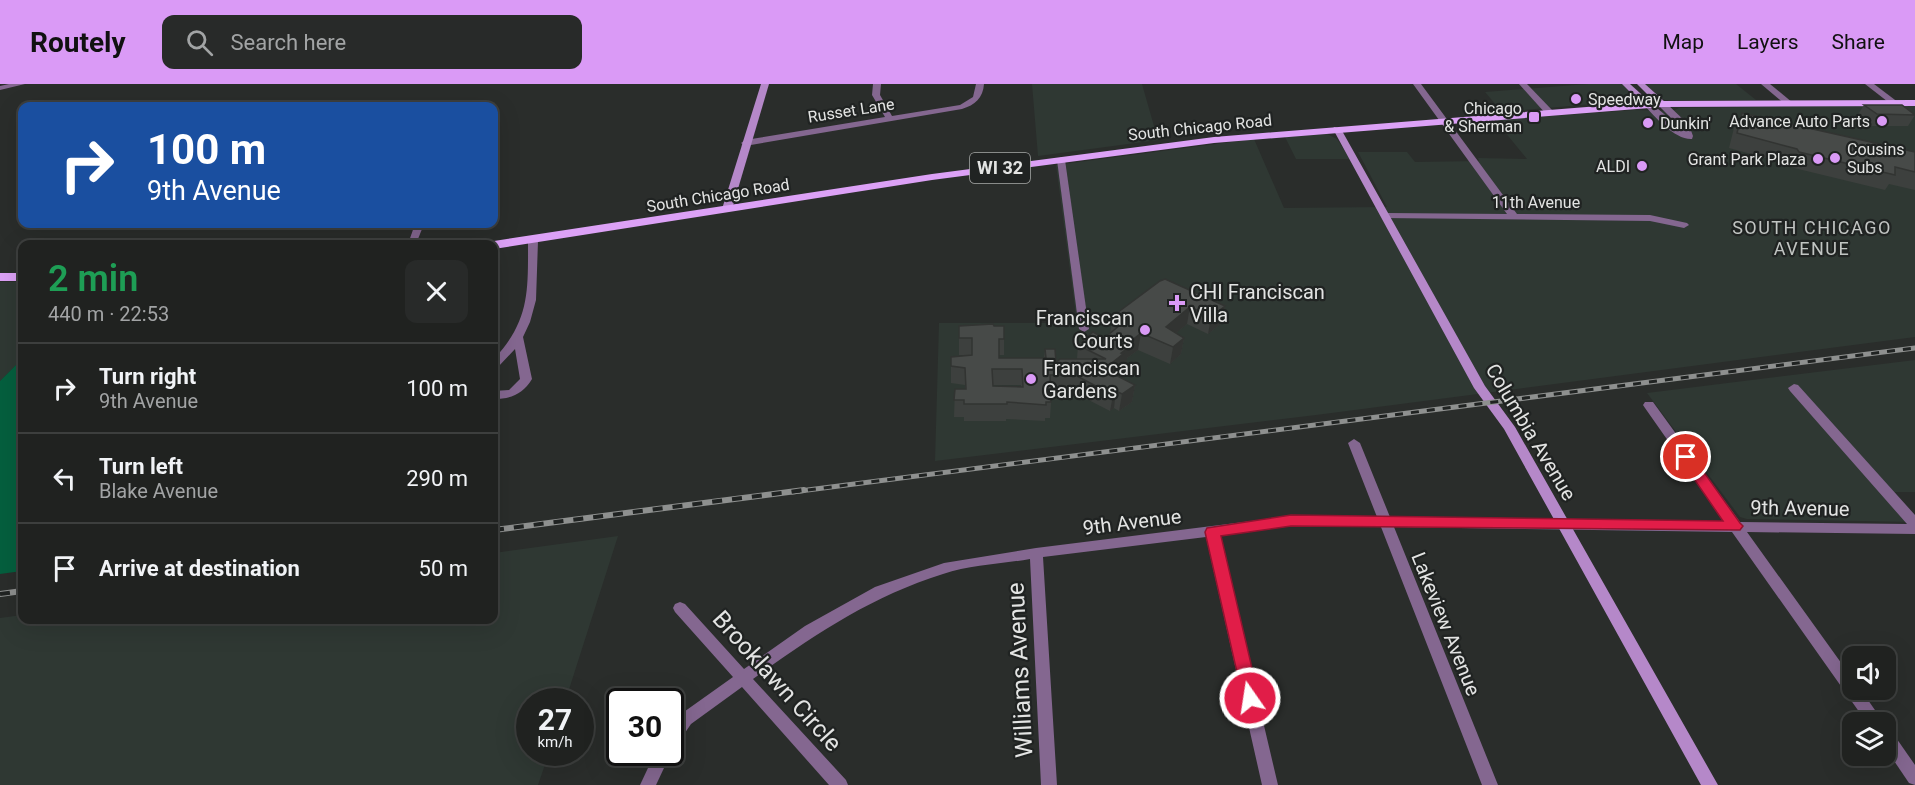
<!DOCTYPE html>
<html lang="en">
<head>
<meta charset="utf-8">
<style>
  body { margin:0; font-family:Roboto,sans-serif; background:#282a29; color:#f1f3f6; height:100vh; display:flex; flex-direction:column; font-size:22px; white-space:nowrap }
  * { box-sizing:border-box; margin:0 }
  p { font-size:20px; color:#a2a4a5 }
  .icon { flex:none; width:33px; height:33px; fill:none; stroke:currentColor; stroke-width:2; stroke-linecap:round; stroke-linejoin:round }
  .map { position:relative; flex:1; overflow:hidden }
  .side { position:absolute; left:18px; top:156px; width:480px; height:384px; display:flex; flex-direction:column; background:#202220; border-radius:12px; box-shadow:0 6px 24px #0002,0 0 0 2px #3d3f3e }
  .side>* { flex:none }
  .top-card { position:absolute; left:18px; top:18px; width:480px; height:126px; border-radius:12px; box-shadow:0 6px 24px #0002,0 0 0 2px #3d3f3e; background:#1a4fa0; color:#fff; overflow:hidden }
  .tools { position:absolute; left:1842px; top:562px; display:grid; gap:12px }
  .tools a { display:grid; place-items:center; width:54px; height:54px; border-radius:12px; background:#202220; box-shadow:0 6px 24px #0002,0 0 0 2px #3d3f3e; font-size:30px }
  .speed { position:absolute; left:516px; top:604px; display:flex; gap:12px; font-size:30px; font-weight:700; text-align:center }
  .speed>* { display:grid; place-content:center; width:78px; height:78px; border-radius:50%; background:#202220; box-shadow:0 6px 24px #0002,0 0 0 2px #3d3f3e; line-height:1 }
  .speed small { font-size:15px; font-weight:400 }
  .speed .limit { border:3px solid #111; border-radius:9px; background:#fff; color:#111 }
  .pin { position:absolute; display:grid; place-items:center; width:51px; height:51px; color:#fff; margin:-26px; border:3px solid #fff; border-radius:50%; box-shadow:0 2px 6px #0007 }
  .me { position:absolute; width:66px; margin:-33px; rotate:347deg; stroke-linejoin:round; filter:drop-shadow(0 0 4px #0008) }
  .turn { display:flex; align-items:center; gap:21px; height:126px; padding:0 30px; font-size:27px }
  .turn .icon { width:78px; height:78px; stroke-width:2.5 }
  .turn b { display:block; font-size:42px; line-height:51px }
  .round { display:grid; place-items:center; flex:none; width:63px; height:63px; border-radius:12px; background:#282a29 }
  .headline { display:flex; align-items:center; justify-content:space-between; height:102px; padding:0 30px }
  h1 { font-size:36px; font-weight:600; line-height:45px; color:#1e9e55 }
  ul { padding:0; list-style:none }
  li { display:flex; align-items:center; gap:18px; height:90px; padding:0 30px; border-top:2px solid #3d3f3e }
  li div { flex:1 }
  li b { display:block; font-size:22px }
  li em { font-style:normal }
  header { display:flex; align-items:center; gap:36px; box-sizing:border-box; height:84px; padding:0 30px; background:#da9af6; color:#111 }
  header strong { font-size:28px }
  nav { display:flex; gap:33px; margin-inline-start:auto; font-size:21px }
  .search { width:420px; height:54px; background:#282a29; display:flex; align-items:center; gap:15px; box-sizing:border-box; padding:0 21px; border-radius:12px; color:#a2a4a5; font-size:22px }
  .map>svg:first-child { display:block }
  .built { fill:#2f3833 }
  .green { fill:#055f3e }
  .lines { fill:none; stroke-linecap:round; stroke-linejoin:round }
  .street { fill:#846790; fill-rule:evenodd }
  .secondary { fill:#b588c9; fill-rule:evenodd }
  .primary { fill:#dca1f6; fill-rule:evenodd }
  .rail-far1-casing { stroke:#8e908f; stroke-width:5 }
  .rail-casing { stroke:#8e908f; stroke-width:6 }
  .rail-far1 { stroke:#202322; stroke-width:3; stroke-dasharray:8; stroke-linecap:butt }
  .rail { stroke:#202322; stroke-width:4; stroke-dasharray:10; stroke-linecap:butt }
  .wall { fill:#3d403e; fill-rule:evenodd }
  .shaded-wall { fill:#323432 }
  .building { fill:#474a48; stroke:#323432; stroke-width:1.5; fill-rule:evenodd }
  .route { fill:#e11d48; stroke:#92132f; stroke-width:1.5 }
  .poi-dot { fill:#da9af6; stroke:#202322; stroke-width:2 }
  .labels { text-anchor:middle; stroke-width:4.5; stroke-linejoin:round; paint-order:stroke }
  .far-poi-label { font-size:16px; fill:#e3e4e3; stroke:#202322; text-anchor:end }
  .far-street-label { font-size:16px; fill:#e3e4e3; stroke:#202322 }
  .shield { fill:#202322; stroke:#a8aaa9; stroke-width:1.5 }
  .shield-label { font-size:18px; font-weight:bold; fill:#e3e4e3 }
  .far-neighbourhood-label { font-size:18px; letter-spacing:1.5px; fill:#c1c4c2; stroke:#202322 }
  .poi-label { font-size:20px; fill:#e3e4e3; stroke:#202322; text-anchor:start }
  .street-label { font-size:20px; fill:#e3e4e3; stroke:#202322 }
  .near-street-label { font-size:24px; fill:#e3e4e3; stroke:#202322 }
</style>
</head>
<body>
<header>
<strong>Routely</strong>
<div class="search"><svg class="icon" aria-label="search" viewBox="0 0 24 24"><circle cx="10" cy="10" r="6"/><path d="M15 15l6 6"/></svg>Search here</div>
<nav><a>Map</a><a>Layers</a><a>Share</a></nav>
</header>
<div class="map">
<svg width="1915" height="701" viewBox="0 0 1915 701">
  <rect width="100%" height="100%" fill="#2a2d2b"/>
  <g class="built">
    <polygon points="1032,0 1142,0 1158,56 1038,72"/>
    <polygon points="1588,0 1622,0 1638,16 1502,28 1485,8"/>
    <polygon points="1645,0 1736,0 1756,16 1665,16 1660,14"/>
    <polygon points="1915,21 1915,253 1316,331 935,377 939,239 1077,239 1056,81 1254,55 1284,124 1387,123 1358,68 1407,68 1415,78 1479,77 1478,74 1527,75 1495,36 1634,26 1673,27 1679,24"/>
    <polygon points="1327,50 1337,55 1350,75 1296,75 1285,53"/>
    <polygon points="0,198 22,198 22,275 0,297"/>
    <polygon points="1915,276 1915,408 1894,408 1915,438 1747,435 1740,433 1647,309"/>
    <polygon points="618,452 565,618 530,618 530,669 549,669 538,701 0,701 0,534 22,531 22,536 494,536 494,469"/>
  </g>
  <polygon class="green" points="22,275 22,487 0,490 0,297"/>
  <g class="lines">
    <g class="street">
      <polygon points="9,0 25,0 0,6 0,2"/>
      <path d="M873 0H881L880 11 892 32 960 21 973 13 976 0H984C983 14 975 21 962 25L745 62 741 59 745 56 885 33 872 11Z"/>
      <polygon points="1413,0 1421,0 1517,130 1650,131 1687,139 1689,141 1684,144 1650,137 1383,134 1381,132 1386,129 1507,130"/>
      <polygon points="1519,0 1527,0 1552,26 1552,30 1546,30"/>
      <polygon points="1761,0 1770,0 1793,19 1786,21"/>
      <polygon points="1865,0 1874,0 1899,19 1892,21"/>
      <path d="M1659 18H1665L1689 41 1693 52 1692 55C1675 56 1655 33 1644 21L1651 19 1683 46 1659 22Z"/>
      <polygon points="1061,73 1065,76 1089,245 1084,248 1079,245 1057,76"/>
      <polygon points="415,140 424,140 416,160 408,160"/>
      <path d="M533 154 538 157 536 216 530 238 523 253 532 295C523 310 511 315 494 315V307L509 306 520 295 515 265 498 283 494 284V275C530 236 528 207 528 157Z"/>
      <path d="M1794 300 1798 301 1915 431V450L1747 448 1852 594V606H1861L1884 639H1867L1732 448 1394 443 1498 701H1482L1381 443 1291 442 1219 451 1278 701H1262L1206 453 1043 473 1057 701H1041L1030 475C1001 480 970 481 943 490 870 513 814 551 753 595L846 696 848 701H829L742 603 691 640 676 662 670 664V644L681 630 733 593 675 528 673 524 675 520 680 518 685 520 744 585 805 542 875 503 944 479 1036 464 1291 432 1377 433 1348 359 1354 355 1360 359 1390 433 1725 438 1645 324 1643 321 1645 318H1653L1740 438 1907 440 1790 307 1788 304Z"/>
      <polygon points="1886,646 1892,648 1915,681 1915,701 1909,699 1886,665"/>
      <polygon points="670,668 671,669 656,701 640,701 655,669"/>
    </g>
    <g class="secondary">
      <polygon points="761,0 769,0 732,125 730,127 724,127 722,125"/>
      <polygon points="1622,0 1630,0 1651,19 1651,23 1645,23"/>
      <polygon points="1637,0 1645,0 1665,18 1665,22 1659,22"/>
      <polygon points="1334,43 1341,45 1485,302 1515,343 1718,701 1701,701 1504,345 1474,304 1333,45"/>
    </g>
    <g class="primary">
      <polygon points="1915,16 1915,22 1662,23 1214,59 932,96 494,165 494,160 488,160 494,157 932,90 1214,53 1662,17"/>
      <rect x="0" y="189" width="22" height="8"/>
    </g>
    <defs>
      <polyline id="rail-far1" points="792,408 1915,264"/>
      <g id="rail">
        <polyline points="494,446 804,406"/>
        <polyline points="0,510 22,507"/>
      </g>
    </defs>
    <use href="#rail-far1" class="rail-far1-casing"/>
    <use href="#rail" class="rail-casing"/>
    <use href="#rail-far1" class="rail-far1"/>
    <use href="#rail" class="rail"/>
  </g>
  <g class="wall">
    <polygon points="1864,21 1915,31 1908,42 1870,42 1857,32"/>
    <polygon points="1742,29 1915,68 1915,106 1889,100 1885,106 1790,83 1788,80 1729,64 1734,44"/>
    <path d="M1160 197 1225 222 1222 239 1208 250 1187 240 1176 249 1184 254 1181 270 1170 280 1138 266 1127 274V280L1122 284 1121 287 1116 291 1135 301 1132 318 1119 327 1114 324 1110 327 1073 308H1051V318L1050 334H1045V337L1006 335V337H964V333H954L955 305H965V301L951 299V273L971 271H959V242H994L1004 255V271H999V274H1044L1045 265 1056 279 1077 275 1078 261 1104 254 1110 249 1112 236 1113 232ZM993 301H1021V303L993 302Z"/>
  </g>
  <g class="shaded-wall">
    <polygon points="1225,222 1222,239 1208,250 1211,233"/>
    <polygon points="1190,223 1187,240 1163,260 1166,243"/>
    <polygon points="1141,249 1138,266 1127,274 1127,280 1122,284 1121,287 1102,302 1104,285 1121,269 1126,261"/>
    <polygon points="1184,254 1181,270 1170,280 1173,263"/>
    <polygon points="1135,301 1132,318 1119,327 1122,310"/>
    <polygon points="1116,307 1114,324 1110,327 1113,311"/>
  </g>
  <g class="building">
    <polygon points="1864,21 1902,21 1915,31 1877,30"/>
    <polygon points="1742,29 1915,68 1915,88 1895,83 1895,91 1799,68 1797,65 1737,49"/>
    <path d="M1165 195 1225 222 1211 233 1190 223 1166 243 1184 254 1173 263 1141 249 1126 261 1129 263 1121 269 1123 270 1104 285 1135 301 1122 310 1116 307 1113 311 1075 291H1050L1051 318H1046V321L1007 318V320H964V316H954L955 305H966L965 284 951 282V273L972 271V254H959V242L993 240 994 242H1004V255H999V274H1046L1045 265H1055L1056 279 1060 275H1106L1078 261 1093 248 1104 254 1119 242 1112 239 1114 237 1112 236 1115 233 1113 232 1160 197ZM992 285H1022L1023 303 993 302Z"/>
  </g>
  <polygon class="route" points="1686,368 1691,370 1740,439 1743,442 1740,446 1291,442 1221,452 1259,614 1256,619 1250,621 1244,619 1205,448 1207,444 1291,431 1723,437 1679,373"/>
  <g class="poi-dot">
    <circle cx="1576" cy="15" r="6"/>
    <rect x="1528" y="27" width="12" height="12" rx="3"/>
    <circle cx="1882" cy="37" r="6"/>
    <circle cx="1648" cy="39" r="6"/>
    <circle cx="1835" cy="74" r="6"/>
    <circle cx="1818" cy="75" r="6"/>
    <circle cx="1642" cy="82" r="6"/>
    <path d="M1174 210h6v6h6v6h-6v6h-6v-6h-6v-6h6z"/>
    <circle cx="1145" cy="246" r="6"/>
    <circle cx="1031" cy="295" r="6"/>
  </g>
  <g class="labels">
    <g class="far-poi-label">
      <text x="1588" y="21" text-anchor="start">Speedway</text>
      <text x="1522" y="30">Chicago<tspan x="1522" dy="18">&amp; Sherman</tspan></text>
      <text x="1870" y="43">Advance Auto Parts</text>
      <text x="1660" y="45" text-anchor="start">Dunkin'</text>
      <text x="1847" y="71" text-anchor="start">Cousins<tspan x="1847" dy="18">Subs</tspan></text>
      <text x="1806" y="81">Grant Park Plaza</text>
      <text x="1630" y="88">ALDI</text>
    </g>
    <g class="far-street-label">
      <text transform="translate(851 26) rotate(-9)" y="6">Russet Lane</text>
      <text transform="translate(1200 43) rotate(-6)" y="6">South Chicago Road</text>
      <text transform="translate(718 111) rotate(-9)" y="6">South Chicago Road</text>
      <text x="1536" y="124">11th Avenue</text>
    </g>
    <rect class="shield" x="970" y="69" width="60" height="30" rx="4.5"/>
    <g class="shield-label">
      <text x="1000" y="90">WI 32</text>
    </g>
    <g class="far-neighbourhood-label">
      <text x="1812" y="150">SOUTH CHICAGO<tspan x="1812" dy="21">AVENUE</tspan></text>
    </g>
    <g class="poi-label">
      <text x="1190" y="215">CHI Franciscan<tspan x="1190" dy="23">Villa</tspan></text>
      <text x="1133" y="241" text-anchor="end">Franciscan<tspan x="1133" dy="23">Courts</tspan></text>
      <text x="1043" y="291">Franciscan<tspan x="1043" dy="23">Gardens</tspan></text>
    </g>
    <g class="street-label">
      <text transform="translate(1531 348) rotate(59)" y="7">Columbia Avenue</text>
      <text transform="translate(1800 424) rotate(1)" y="7">9th Avenue</text>
      <text transform="translate(1132 438) rotate(-7)" y="7">9th Avenue</text>
      <text transform="translate(1446 540) rotate(68)" y="7">Lakeview Avenue</text>
    </g>
    <g class="near-street-label">
      <text transform="translate(1020 586) rotate(-93)" y="8">Williams Avenue</text>
      <text transform="translate(777 597) rotate(48)" y="8">Brooklawn Circle</text>
    </g>
  </g>
</svg>
<div class="tools">
<a><svg class="icon" aria-label="sound" viewBox="0 0 24 24"><path d="M4 9h4l5-4v14l-5-4H4zM17 9q2 3 0 6"/></svg></a>
<a><svg class="icon" aria-label="layers" viewBox="0 0 24 24"><path d="M12 4l9 5-9 5-9-5zM3 14l9 5 9-5"/></svg></a>
</div>
<div class="speed"><div>27<small>km/h</small></div><div class="limit">30</div></div>
<div class="pin" style="left:1686px;top:373px;background:#d93025"><svg class="icon" aria-label="arrive" viewBox="0 0 24 24"><path d="M6 21V4h12l-3 4 3 4H6"/></svg></div>
<svg class="me" style="left:1250px;top:614px" viewBox="-20 -20 40 40"><circle r="17" fill="#e11d48" stroke="#fff" stroke-width="3"/><path d="M0-11L8 9 0 5-8 9z" fill="#fff"/></svg>
<div class="top-card">
<div class="turn"><svg class="icon" aria-label="right" viewBox="0 0 24 24"><path d="M7 20v-9h11M14 6l5 5-5 5"/></svg><div><b>100 m</b>9th Avenue</div></div>
</div>
<section class="side">
<div class="headline"><div><h1>2 min</h1><p>440 m · 22:53</p></div><a class="round"><svg class="icon" aria-label="close" viewBox="0 0 24 24"><path d="M6 6l12 12M18 6L6 18"/></svg></a></div>
<ul>
<li><svg class="icon" aria-label="right" viewBox="0 0 24 24"><path d="M7 20v-9h11M14 6l5 5-5 5"/></svg><div><b>Turn right</b><p>9th Avenue</p></div><em>100 m</em></li>
<li><svg class="icon" aria-label="left" viewBox="0 0 24 24"><path d="M17 20v-9H6M10 6l-5 5 5 5"/></svg><div><b>Turn left</b><p>Blake Avenue</p></div><em>290 m</em></li>
<li><svg class="icon" aria-label="arrive" viewBox="0 0 24 24"><path d="M6 21V4h12l-3 4 3 4H6"/></svg><div><b>Arrive at destination</b></div><em>50 m</em></li>
</ul>
</section>
</div>
</body>
</html>
